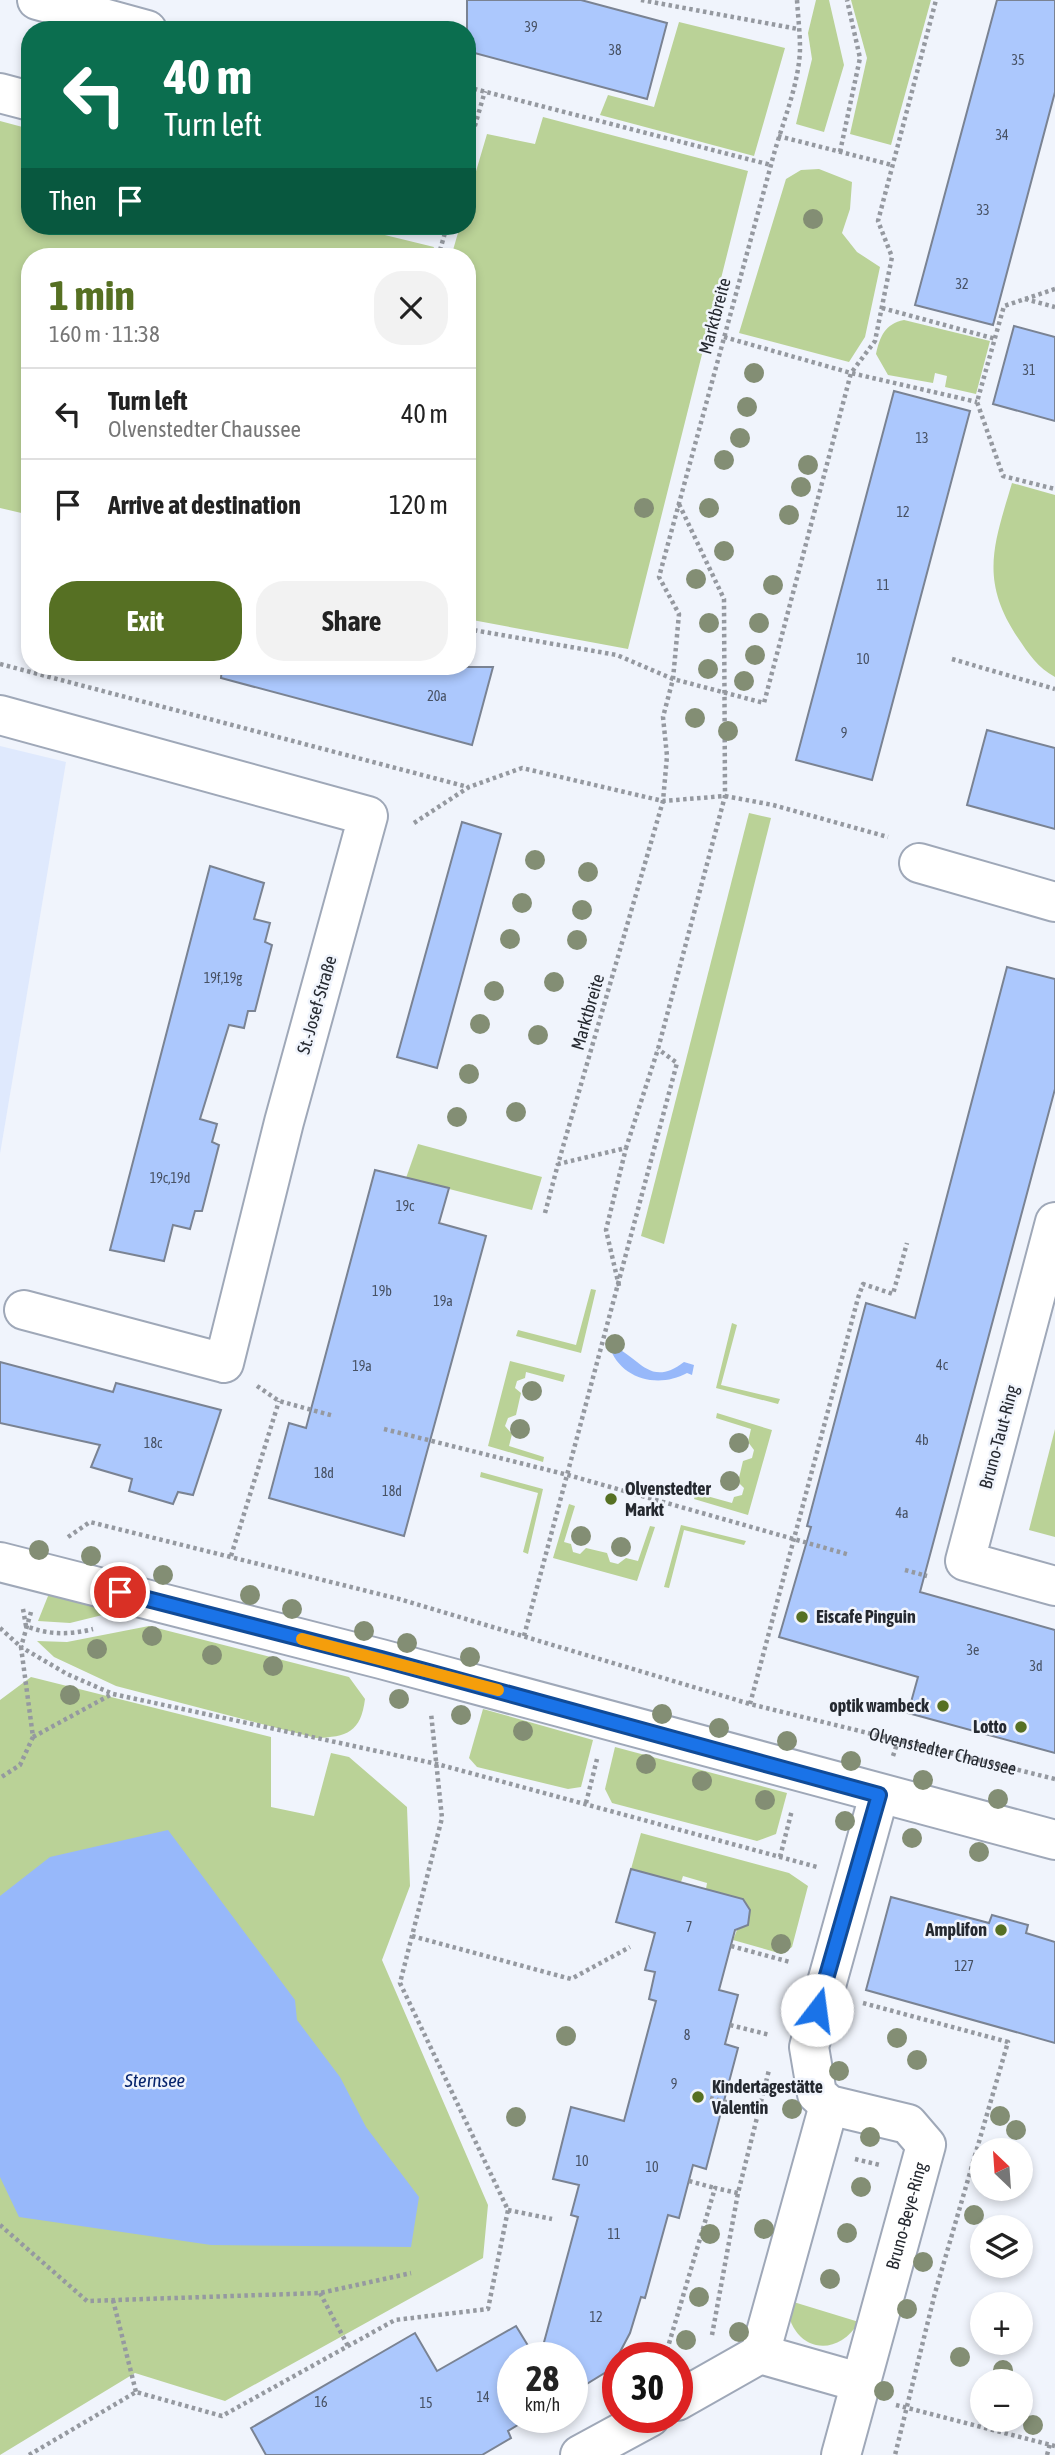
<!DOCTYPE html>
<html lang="en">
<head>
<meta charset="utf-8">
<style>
  body { margin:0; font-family:"Asap Condensed",sans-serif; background:#f2f2f2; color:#222; height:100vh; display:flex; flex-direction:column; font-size:26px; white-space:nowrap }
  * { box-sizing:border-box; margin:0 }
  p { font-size:23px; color:#767676 }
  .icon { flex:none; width:38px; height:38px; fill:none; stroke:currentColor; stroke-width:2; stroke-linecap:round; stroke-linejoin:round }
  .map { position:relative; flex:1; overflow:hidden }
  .sheet { position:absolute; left:21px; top:248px; width:455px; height:427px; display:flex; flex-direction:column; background:#fff; border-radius:28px; box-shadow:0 4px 10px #0003 }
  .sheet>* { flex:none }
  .banner { position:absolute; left:21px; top:21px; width:455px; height:214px; border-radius:28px; box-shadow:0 4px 10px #0003; background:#0b6e4f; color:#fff; overflow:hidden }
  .needle { width:46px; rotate:335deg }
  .tools { position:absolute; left:970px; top:2138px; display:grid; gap:14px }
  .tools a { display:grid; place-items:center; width:63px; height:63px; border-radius:50%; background:#fff; box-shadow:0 4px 10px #0003; font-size:35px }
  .speed { position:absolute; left:497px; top:2342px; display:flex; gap:14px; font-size:35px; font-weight:700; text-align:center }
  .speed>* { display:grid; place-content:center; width:91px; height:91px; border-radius:50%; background:#fff; box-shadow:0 4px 10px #0003; line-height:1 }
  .speed small { font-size:18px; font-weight:400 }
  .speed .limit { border:10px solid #d22; background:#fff; color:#111 }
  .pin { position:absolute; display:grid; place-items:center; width:60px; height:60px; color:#fff; margin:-30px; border:4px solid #fff; border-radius:50%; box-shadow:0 2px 7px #0007 }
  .me { position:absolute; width:77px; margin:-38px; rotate:15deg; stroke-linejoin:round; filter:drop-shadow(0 0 5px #0008) }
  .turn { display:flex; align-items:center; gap:24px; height:147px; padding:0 28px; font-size:32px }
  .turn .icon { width:91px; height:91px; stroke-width:2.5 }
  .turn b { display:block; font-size:49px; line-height:60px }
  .then { display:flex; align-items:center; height:66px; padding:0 28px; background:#0003; gap:14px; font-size:26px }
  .round { display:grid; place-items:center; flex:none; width:74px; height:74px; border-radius:28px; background:#f2f2f2 }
  .overview { display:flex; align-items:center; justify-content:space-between; height:119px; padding:0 28px }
  h1 { font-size:42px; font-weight:700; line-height:52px; color:#567023 }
  .action { display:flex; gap:14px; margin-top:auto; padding:14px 28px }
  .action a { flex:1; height:80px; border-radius:28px; background:#567023; color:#fff; font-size:28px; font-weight:700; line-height:80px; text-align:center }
  .action a+a { background:#f2f2f2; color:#222 }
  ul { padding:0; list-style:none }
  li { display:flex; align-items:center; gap:21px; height:91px; padding:0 28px; border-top:2px solid #e0e0e0 }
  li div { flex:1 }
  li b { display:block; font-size:26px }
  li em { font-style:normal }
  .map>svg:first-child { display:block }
  .built { fill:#dfe9fd }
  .green { fill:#bad297 }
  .water { fill:#97b8fa }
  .building { fill:#acc8fd; stroke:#7a8393; stroke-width:2 }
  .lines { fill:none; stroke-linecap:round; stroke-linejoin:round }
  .minor-casing { stroke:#9fa8b8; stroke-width:42 }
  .path { stroke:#9599a0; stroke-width:4.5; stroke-dasharray:3.5 3.5; stroke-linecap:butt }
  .minor { stroke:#fff; stroke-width:38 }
  .tree { fill:#838e74 }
  .route-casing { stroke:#114b97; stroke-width:18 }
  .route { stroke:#1a73e8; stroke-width:12 }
  .slow { stroke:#f59e0b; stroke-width:12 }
  .poi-dot { fill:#567023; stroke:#f0f4fc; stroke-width:2.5 }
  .labels { text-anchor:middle; stroke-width:5; stroke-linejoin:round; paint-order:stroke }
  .number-label { font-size:14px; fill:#475163 }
  .street-label { font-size:18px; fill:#252930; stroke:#f0f4fc }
  .poi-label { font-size:18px; font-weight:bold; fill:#252930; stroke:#f0f4fc; text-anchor:start }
  .water-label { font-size:19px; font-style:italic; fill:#06246d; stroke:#f0f4fc }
</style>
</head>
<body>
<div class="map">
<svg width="1055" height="2455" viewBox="0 0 1055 2455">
  <rect width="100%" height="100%" fill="#f0f4fc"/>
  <polygon class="built" points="0,746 66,762 0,1154"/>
  <g class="green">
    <polygon points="816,0 829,0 844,65 824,132 796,124 812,59 808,33"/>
    <polygon points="851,0 931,0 891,145 850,134 867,58"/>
    <polygon points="679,22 785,48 754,156 600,115 608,95 654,107"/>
    <polygon points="543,117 748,171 628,649 467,619 467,257 451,257 460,226 467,226 467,202 487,134 535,144"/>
    <polygon points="0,121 30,129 30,226 348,226 434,247 431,257 30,257 30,515 0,508"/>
    <polygon points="819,169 852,182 850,209 842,233 857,252 880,267 865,337 849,362 739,333 786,179 801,170"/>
    <path d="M904 320 990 341 976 394 945 387 947 376 935 373 933 383 888 375 876 354C880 336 885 324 904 320Z"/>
    <path d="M1012 483 1055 495V677C1038 668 1028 653 1018 638 979 580 994 544 1012 483Z"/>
    <polygon points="749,813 771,818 664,1244 641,1236"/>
    <polygon points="418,1144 542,1177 532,1210 406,1178"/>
    <polygon points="591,1289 596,1290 581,1353 516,1336 518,1330 576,1345"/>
    <polygon points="732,1323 737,1325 721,1385 780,1399 778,1404 716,1388"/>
    <polygon points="510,1361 565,1375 563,1382 526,1372 525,1378 517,1381 515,1388 521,1393 516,1415 508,1418 505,1426 512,1434 509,1446 544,1457 543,1462 488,1446"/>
    <polygon points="717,1413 772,1430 748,1515 694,1499 696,1493 732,1503 734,1497 742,1495 744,1488 738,1482 743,1461 752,1458 754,1450 748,1442 751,1429 716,1418"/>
    <polygon points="1055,1429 1055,1537 1029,1530"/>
    <polygon points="481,1472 543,1489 528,1554 523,1552 538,1493 480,1477"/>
    <polygon points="569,1504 575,1506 564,1542 571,1544 573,1552 580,1554 586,1548 607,1553 610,1562 618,1564 626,1558 638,1561 650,1526 655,1527 637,1581 553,1558"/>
    <polygon points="681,1525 746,1541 744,1545 684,1530 669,1588 664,1587"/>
    <polygon points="52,1586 131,1608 70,1623 38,1621"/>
    <path d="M149 1626 349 1677 365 1699C361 1732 347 1737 316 1738L116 1686 54 1657 37 1641 67 1642Z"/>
    <polygon points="31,1677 271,1737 271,1807 314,1816 331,1753 349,1757 407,1807 410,1886 382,1960 488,2205 483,2258 225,2401 135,2373 0,2455 0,1700"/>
    <polygon points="483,1709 593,1740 581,1787 568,1789 477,1767 469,1758"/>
    <polygon points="615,1747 787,1793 776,1834 757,1841 612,1803 605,1789"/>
    <polygon points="641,1833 789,1873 808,1886 792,1947 782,1954 733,1940 737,1930 748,1925 750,1910 743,1899 706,1889 707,1883 683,1876 681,1882 631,1869"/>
    <path d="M787 2300 859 2322C834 2363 787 2348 787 2300Z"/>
  </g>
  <g class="water">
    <path d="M609 1345C638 1353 648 1390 684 1362L694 1365 692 1375 687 1373C658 1389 619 1379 609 1345Z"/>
    <polygon points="168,1830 295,2000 297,2020 340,2077 366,2127 419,2197 411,2247 211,2245 19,2217 0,2177 0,1896 50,1857"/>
  </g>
  <g class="building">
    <polygon points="467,0 581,0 667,23 647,99 467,51"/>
    <polygon points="997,0 1055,0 1055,92 993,325 915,305"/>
    <polygon points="1014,326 1055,337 1055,421 993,404"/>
    <polygon points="894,391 970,411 872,780 796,760"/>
    <polygon points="222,667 493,667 472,745 221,678"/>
    <polygon points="987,730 1055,748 1055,829 967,805"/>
    <polygon points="462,822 501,834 437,1068 397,1057"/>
    <polygon points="210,866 264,883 254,919 270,923 265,942 272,945 255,1011 248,1011 244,1028 229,1025 200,1119 217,1124 212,1142 219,1145 202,1211 195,1211 190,1229 173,1225 164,1261 110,1250"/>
    <polygon points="1007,967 1055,979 1055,1089 920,1592 1055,1630 1055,1753 908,1713 918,1677 779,1637 811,1527 807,1526 866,1303 915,1318"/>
    <polygon points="375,1170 449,1188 439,1223 486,1236 404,1536 269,1498 289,1423 306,1428"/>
    <polygon points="0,1362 113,1392 116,1383 221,1410 193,1495 178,1492 173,1504 129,1491 132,1479 91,1467 100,1445 0,1423"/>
    <polygon points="631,1869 743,1899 750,1910 748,1925 735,1930 719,1990 738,1995 725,2044 738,2048 706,2169 693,2165 679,2218 668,2215 645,2298 641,2297 630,2333 611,2369 572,2393 572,2357 540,2357 578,2217 571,2215 579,2185 553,2179 571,2107 624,2121 656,2001 649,1999 655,1972 645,1970 655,1933 616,1922"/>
    <polygon points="891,1897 989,1923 992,1915 1028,1925 1026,1933 1055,1942 1055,2043 866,1990"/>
    <polygon points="516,2326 535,2357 513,2357 513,2417 531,2417 508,2431 511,2438 482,2455 266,2455 251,2428 415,2333 437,2371"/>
  </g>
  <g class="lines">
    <defs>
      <g id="minor">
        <polyline points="37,0 147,30"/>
        <polyline points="0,93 30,101"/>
        <polyline points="0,715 368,816 284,1122 224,1363 24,1310"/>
        <polyline points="919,863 1055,902"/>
        <polyline points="1055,1222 965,1561 1055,1586"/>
        <polyline points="0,1562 381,1659 1055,1840"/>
        <polyline points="760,2354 829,2105"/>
        <polyline points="677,2401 760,2354 862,2383"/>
        <polyline points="580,2455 650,2417"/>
        <path id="s2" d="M841 2455 926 2145 908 2124 829 2105 817 2094 809 2047 879 1795"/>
      </g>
    </defs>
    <use href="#minor" class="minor-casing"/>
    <g class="path">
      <polyline points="641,0 798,29"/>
      <polyline points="467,87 771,165"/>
      <polyline points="778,136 892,165"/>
      <polyline points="840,152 860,58 847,0"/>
      <polyline points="467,153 485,91"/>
      <polyline points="438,257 447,226"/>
      <polyline points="1055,289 1004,306 977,402 1003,476 1055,489"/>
      <polyline points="1025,299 1055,307"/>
      <polyline points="882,308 996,339"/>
      <polyline points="724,337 851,373 977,402"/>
      <path d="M679 504 724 599 725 796 658 1049 626 1148 558 1164 663 801 667 756 663 717 673 679 679 614 659 577 771 165C780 128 799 87 800 49 800 33 798 16 797 0"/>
      <polyline points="467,629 617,655 673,679 764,703 851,373 875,341 892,257 878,221 936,0"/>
      <polyline points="952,659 1055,689"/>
      <polyline points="0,664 468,787"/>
      <polyline points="414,823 469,787 522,768 663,801 725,796 773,805 888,837"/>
      <polyline points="545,1213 558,1164"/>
      <polyline points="619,1286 606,1230 626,1148"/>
      <polyline points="257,1386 279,1401 334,1416"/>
      <polyline points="384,1429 568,1475 850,1555"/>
      <path id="s1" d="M68 1537 90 1522 399 1599 750 1704 1055 1779"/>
      <polyline points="231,1556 279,1401"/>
      <polyline points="905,1570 927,1576"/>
      <path d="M23 1609 26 1626C48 1635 70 1635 93 1629"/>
      <polyline points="31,1612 21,1647 67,1674 113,1694 437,1764 817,1867"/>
      <polyline points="0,1628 21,1647 33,1737 20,1765 0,1778"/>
      <polyline points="524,1636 677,1063 658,1049"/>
      <polyline points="750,1704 858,1298 863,1284 893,1294 907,1243"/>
      <polyline points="33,1737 112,1694"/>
      <polyline points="893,1756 898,1741"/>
      <polyline points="586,1803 597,1759"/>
      <polyline points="780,1857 792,1810"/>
      <polyline points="412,1936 571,1979 630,1947"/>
      <polyline points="731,1946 790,1962"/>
      <polyline points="863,2003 1008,2042 935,2293 895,2455"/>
      <polyline points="730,2025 770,2035"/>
      <polyline points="710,2098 759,2110"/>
      <polyline points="855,2159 880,2165"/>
      <polyline points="689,2181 715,2188"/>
      <polyline points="508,2210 552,2219"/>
      <polyline points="0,2225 87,2301 320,2293 411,2273"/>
      <polyline points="320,2293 348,2346"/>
      <polyline points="113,2300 136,2392"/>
      <polyline points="712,2335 738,2193 769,2070"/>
      <polyline points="665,2357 715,2188 738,2193"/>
      <polyline points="896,2405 1055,2446"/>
      <polyline points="29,2455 136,2392 222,2416 395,2320 488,2309 508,2210 400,1983 442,1818 431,1713"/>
      <polyline points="1047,2455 1050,2444"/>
    </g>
    <use href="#minor" class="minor"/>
  </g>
  <g class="tree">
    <circle cx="813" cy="219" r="10"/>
    <circle cx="754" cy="373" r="10"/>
    <circle cx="747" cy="407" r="10"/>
    <circle cx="740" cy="438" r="10"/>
    <circle cx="724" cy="460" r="10"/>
    <circle cx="808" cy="465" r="10"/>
    <circle cx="801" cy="487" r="10"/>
    <circle cx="644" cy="508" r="10"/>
    <circle cx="709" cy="508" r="10"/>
    <circle cx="789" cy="515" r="10"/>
    <circle cx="724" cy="551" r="10"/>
    <circle cx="696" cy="579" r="10"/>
    <circle cx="773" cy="585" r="10"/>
    <circle cx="709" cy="623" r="10"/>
    <circle cx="759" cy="623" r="10"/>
    <circle cx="755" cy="655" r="10"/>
    <circle cx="708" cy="669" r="10"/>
    <circle cx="744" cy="681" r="10"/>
    <circle cx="695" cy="718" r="10"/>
    <circle cx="728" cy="731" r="10"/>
    <circle cx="535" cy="860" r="10"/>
    <circle cx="588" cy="872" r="10"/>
    <circle cx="522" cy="903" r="10"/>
    <circle cx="582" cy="910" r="10"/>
    <circle cx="510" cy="939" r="10"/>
    <circle cx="577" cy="940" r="10"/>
    <circle cx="554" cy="982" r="10"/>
    <circle cx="494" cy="991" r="10"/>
    <circle cx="480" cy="1024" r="10"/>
    <circle cx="538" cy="1035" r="10"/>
    <circle cx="469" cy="1074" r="10"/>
    <circle cx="516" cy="1112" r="10"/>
    <circle cx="457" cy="1117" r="10"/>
    <circle cx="615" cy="1344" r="10"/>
    <circle cx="532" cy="1391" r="10"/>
    <circle cx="520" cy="1429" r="10"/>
    <circle cx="739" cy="1443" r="10"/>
    <circle cx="730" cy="1481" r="10"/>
    <circle cx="581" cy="1536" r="10"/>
    <circle cx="621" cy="1547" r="10"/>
    <circle cx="39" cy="1550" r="10"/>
    <circle cx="91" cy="1556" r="10"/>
    <circle cx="163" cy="1575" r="10"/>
    <circle cx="250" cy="1595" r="10"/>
    <circle cx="292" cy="1609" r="10"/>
    <circle cx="364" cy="1631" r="10"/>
    <circle cx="152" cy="1636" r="10"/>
    <circle cx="407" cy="1643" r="10"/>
    <circle cx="97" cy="1649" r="10"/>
    <circle cx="212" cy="1655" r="10"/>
    <circle cx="470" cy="1657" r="10"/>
    <circle cx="273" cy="1666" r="10"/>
    <circle cx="70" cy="1695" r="10"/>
    <circle cx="399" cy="1699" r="10"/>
    <circle cx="662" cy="1714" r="10"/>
    <circle cx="461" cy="1715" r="10"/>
    <circle cx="719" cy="1728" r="10"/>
    <circle cx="523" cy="1731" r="10"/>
    <circle cx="787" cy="1741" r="10"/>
    <circle cx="851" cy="1761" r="10"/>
    <circle cx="646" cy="1764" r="10"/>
    <circle cx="923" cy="1780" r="10"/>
    <circle cx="702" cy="1781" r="10"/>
    <circle cx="998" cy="1799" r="10"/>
    <circle cx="765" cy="1800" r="10"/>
    <circle cx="845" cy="1821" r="10"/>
    <circle cx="912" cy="1838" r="10"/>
    <circle cx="979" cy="1852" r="10"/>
    <circle cx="781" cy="1944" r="10"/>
    <circle cx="566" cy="2036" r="10"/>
    <circle cx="897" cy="2038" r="10"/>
    <circle cx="917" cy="2060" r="10"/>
    <circle cx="839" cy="2071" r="10"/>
    <circle cx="792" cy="2109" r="10"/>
    <circle cx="1000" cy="2116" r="10"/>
    <circle cx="516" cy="2117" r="10"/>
    <circle cx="1016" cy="2130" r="10"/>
    <circle cx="870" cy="2137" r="10"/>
    <circle cx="861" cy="2187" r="10"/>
    <circle cx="974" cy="2215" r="10"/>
    <circle cx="764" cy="2229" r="10"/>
    <circle cx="847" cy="2233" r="10"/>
    <circle cx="710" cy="2234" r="10"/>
    <circle cx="923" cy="2262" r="10"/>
    <circle cx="830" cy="2279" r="10"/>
    <circle cx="699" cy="2297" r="10"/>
    <circle cx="907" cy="2309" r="10"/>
    <circle cx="739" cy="2332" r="10"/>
    <circle cx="686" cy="2340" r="10"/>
    <circle cx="960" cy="2357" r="10"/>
    <circle cx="1003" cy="2370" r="10"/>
    <circle cx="884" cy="2391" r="10"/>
    <circle cx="1033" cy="2425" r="10"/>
  </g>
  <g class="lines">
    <defs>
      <polyline id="route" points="120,1592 381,1659 879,1795 817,2010"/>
    </defs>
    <use href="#route" class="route-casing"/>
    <use href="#route" class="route"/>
    <polyline class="slow" points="302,1639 498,1690"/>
  </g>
  <g class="poi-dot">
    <circle cx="611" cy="1499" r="7"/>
    <circle cx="802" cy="1617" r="7"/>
    <circle cx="943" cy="1706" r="7"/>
    <circle cx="1021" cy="1727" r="7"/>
    <circle cx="1001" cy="1930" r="7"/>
    <circle cx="698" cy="2097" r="7"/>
  </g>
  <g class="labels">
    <g class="number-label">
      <text x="531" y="32">39</text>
      <text x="615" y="55">38</text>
      <text x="1018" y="65">35</text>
      <text x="1002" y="140">34</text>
      <text x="983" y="215">33</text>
      <text x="962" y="289">32</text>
      <text x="1029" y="375">31</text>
      <text x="922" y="443">13</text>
      <text x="903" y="517">12</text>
      <text x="883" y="590">11</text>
      <text x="863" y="664">10</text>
      <text x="437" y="701">20a</text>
      <text x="844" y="738">9</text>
      <text x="223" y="983">19f,19g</text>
      <text x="170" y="1183">19c,19d</text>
      <text x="405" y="1211">19c</text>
      <text x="382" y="1296">19b</text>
      <text x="443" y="1306">19a</text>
      <text x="942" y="1370">4c</text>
      <text x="362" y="1371">19a</text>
      <text x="922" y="1445">4b</text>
      <text x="153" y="1448">18c</text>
      <text x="324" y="1478">18d</text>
      <text x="392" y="1496">18d</text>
      <text x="902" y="1518">4a</text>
      <text x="973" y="1655">3e</text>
      <text x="1036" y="1671">3d</text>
      <text x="689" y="1932">7</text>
      <text x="964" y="1971">127</text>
      <text x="687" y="2040">8</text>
      <text x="674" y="2089">9</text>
      <text x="582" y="2166">10</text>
      <text x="652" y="2172">10</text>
      <text x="614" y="2239">11</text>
      <text x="596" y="2322">12</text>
      <text x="483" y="2402">14</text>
      <text x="321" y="2407">16</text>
      <text x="426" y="2408">15</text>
    </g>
    <g class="street-label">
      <text transform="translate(715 316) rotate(-75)" y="6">Marktbreite</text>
      <text transform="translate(317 1005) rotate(-74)" y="6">St.-Josef-Straße</text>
      <text transform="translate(588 1012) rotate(-74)" y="6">Marktbreite</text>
      <text transform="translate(999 1437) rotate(-75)" y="6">Bruno-Taut-Ring</text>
      <text dy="6" stroke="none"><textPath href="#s1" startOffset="910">Olvenstedter Chaussee</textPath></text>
      <text dy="6" stroke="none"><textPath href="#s2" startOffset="248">Bruno-Beye-Ring</textPath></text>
    </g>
    <g class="poi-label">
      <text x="625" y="1495">Olvenstedter<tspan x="625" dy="21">Markt</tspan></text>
      <text x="816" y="1623">Eiscafe Pinguin</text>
      <text x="929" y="1712" text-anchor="end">optik wambeck</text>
      <text x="1007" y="1733" text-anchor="end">Lotto</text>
      <text x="987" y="1936" text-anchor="end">Amplifon</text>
      <text x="712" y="2093">Kindertagestätte<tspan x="712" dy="21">Valentin</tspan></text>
    </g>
    <g class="water-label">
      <text x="155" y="2087">Sternsee</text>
    </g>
  </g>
</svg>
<div class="tools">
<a><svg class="needle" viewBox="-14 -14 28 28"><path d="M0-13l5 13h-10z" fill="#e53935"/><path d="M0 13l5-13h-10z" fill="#767676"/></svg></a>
<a><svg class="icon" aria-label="layers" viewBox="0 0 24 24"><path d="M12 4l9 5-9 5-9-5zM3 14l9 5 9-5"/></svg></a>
<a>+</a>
<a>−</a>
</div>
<div class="speed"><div>28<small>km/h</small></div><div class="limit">30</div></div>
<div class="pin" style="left:120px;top:1592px;background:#d93025"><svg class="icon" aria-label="arrive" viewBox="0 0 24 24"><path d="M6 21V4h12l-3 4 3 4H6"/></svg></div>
<svg class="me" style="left:817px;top:2010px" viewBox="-20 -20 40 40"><circle r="19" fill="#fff"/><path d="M0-13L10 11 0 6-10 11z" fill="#1a73e8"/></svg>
<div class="banner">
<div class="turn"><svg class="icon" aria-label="left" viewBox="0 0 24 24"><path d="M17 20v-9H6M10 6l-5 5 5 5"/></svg><div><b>40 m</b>Turn left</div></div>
<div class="then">Then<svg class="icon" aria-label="arrive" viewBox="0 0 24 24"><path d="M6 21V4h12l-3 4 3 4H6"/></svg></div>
</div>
<section class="sheet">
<div class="overview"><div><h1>1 min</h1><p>160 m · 11:38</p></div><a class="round"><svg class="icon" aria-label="close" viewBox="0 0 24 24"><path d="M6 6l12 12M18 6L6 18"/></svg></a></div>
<ul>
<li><svg class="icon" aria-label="left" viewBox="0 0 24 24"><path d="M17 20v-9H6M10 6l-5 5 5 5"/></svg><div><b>Turn left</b><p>Olvenstedter Chaussee</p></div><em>40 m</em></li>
<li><svg class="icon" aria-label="arrive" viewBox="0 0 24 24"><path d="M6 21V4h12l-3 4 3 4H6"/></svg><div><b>Arrive at destination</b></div><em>120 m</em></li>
</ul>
<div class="action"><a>Exit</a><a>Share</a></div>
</section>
</div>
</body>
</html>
